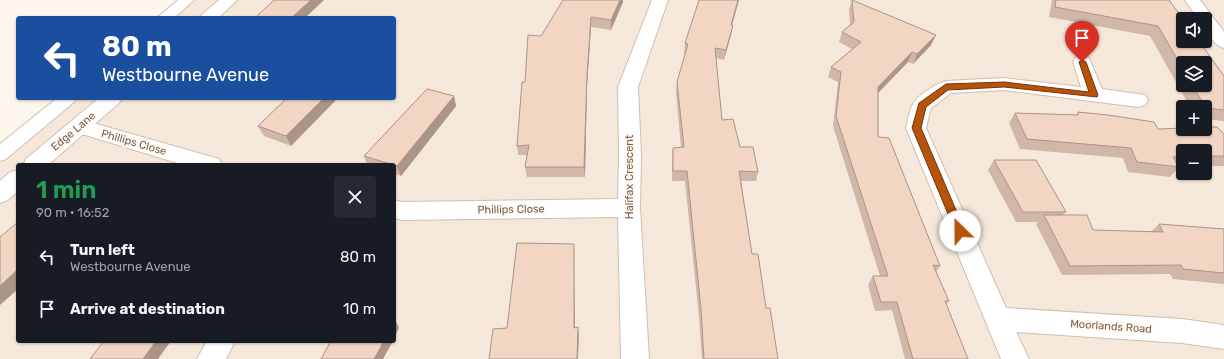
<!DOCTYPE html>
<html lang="en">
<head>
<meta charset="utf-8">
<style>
  body { margin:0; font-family:Rubik,sans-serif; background:#242831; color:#f1f3f6; height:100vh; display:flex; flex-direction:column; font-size:15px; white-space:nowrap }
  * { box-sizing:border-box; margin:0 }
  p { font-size:13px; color:#9ea1a6 }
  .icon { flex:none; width:22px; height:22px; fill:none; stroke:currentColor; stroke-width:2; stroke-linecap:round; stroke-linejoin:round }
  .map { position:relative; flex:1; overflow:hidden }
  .drawer { position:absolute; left:16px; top:163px; width:380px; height:180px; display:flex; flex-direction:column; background:#171b24; border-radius:4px; box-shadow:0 1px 3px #0004 }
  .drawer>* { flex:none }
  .guide { position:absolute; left:16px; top:16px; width:380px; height:84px; border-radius:4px; box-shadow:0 1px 3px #0004; background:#1a4fa0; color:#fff; overflow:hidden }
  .controls { position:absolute; left:1176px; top:12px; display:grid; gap:8px }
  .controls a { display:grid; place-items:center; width:36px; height:36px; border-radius:4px; background:#171b24; box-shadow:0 1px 3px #0004; font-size:20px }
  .pin { position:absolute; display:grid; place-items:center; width:34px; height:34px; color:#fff; margin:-41px -17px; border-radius:50% 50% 50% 0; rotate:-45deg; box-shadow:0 0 4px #0007 }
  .pin .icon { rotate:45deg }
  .me { position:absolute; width:44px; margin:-22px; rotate:337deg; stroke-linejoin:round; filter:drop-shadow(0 0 3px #0008) }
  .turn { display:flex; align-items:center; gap:14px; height:84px; padding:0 20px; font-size:18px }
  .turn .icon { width:52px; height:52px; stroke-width:2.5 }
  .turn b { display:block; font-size:28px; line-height:34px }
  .round { display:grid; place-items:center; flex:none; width:42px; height:42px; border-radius:4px; background:#242831 }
  .head { display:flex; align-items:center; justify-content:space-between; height:68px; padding:0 20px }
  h1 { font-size:24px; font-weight:600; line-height:30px; color:#1e9e55 }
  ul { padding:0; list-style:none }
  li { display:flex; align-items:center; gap:12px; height:52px; padding:0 20px }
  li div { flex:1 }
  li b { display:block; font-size:15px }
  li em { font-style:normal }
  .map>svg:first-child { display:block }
  .residential { fill:#f5e8da; fill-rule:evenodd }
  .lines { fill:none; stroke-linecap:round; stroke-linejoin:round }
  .lane-casing { stroke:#d1beb0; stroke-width:2 }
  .street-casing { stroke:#d1beb0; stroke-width:2 }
  .secondary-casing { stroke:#d6c0b0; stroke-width:2 }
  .lane { fill:#fff; fill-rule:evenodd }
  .street { fill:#fff; fill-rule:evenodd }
  .secondary { fill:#fff; fill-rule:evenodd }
  .wall { fill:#d1b7a8; fill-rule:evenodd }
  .shaded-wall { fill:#aa9588 }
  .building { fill:#f3d5c3; stroke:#aa9588 }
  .route { fill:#b45309; stroke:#753606 }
  .labels { text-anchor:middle; stroke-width:4; stroke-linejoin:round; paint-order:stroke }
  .street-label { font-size:11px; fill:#7a5c4d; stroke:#fffaf3 }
</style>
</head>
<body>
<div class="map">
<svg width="1224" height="359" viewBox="0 0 1224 359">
  <rect width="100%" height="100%" fill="#fdf6ec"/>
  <path class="residential" d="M177 0H1224V359H0V144L57 98H394V18H155ZM1183 19H1205V41H1183ZM1183 63H1205V85H1183ZM1183 107H1205V129H1183ZM1183 151H1205V173H1183ZM18 165H394V341H18Z"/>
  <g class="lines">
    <defs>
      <g id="lane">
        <polygon points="178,0 194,0 174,18 157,18"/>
        <path d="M1185 0H1200L1224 32V48C1213 45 1205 30 1205 19H1198Z"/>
        <polygon points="57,98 77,98 74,102 6,159 0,161 0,144"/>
      </g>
      <g id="street">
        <polygon points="652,0 668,0 638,87 641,156 640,208 649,359 621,359 618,217 402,220 394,218 394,200 402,202 618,199 619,156 618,87"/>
        <path d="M1082 56 1089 58 1102 89 1145 95 1148 100 1145 105 1138 107 1004 90 951 93 931 108 926 128 1006 308 1182 319 1224 325V349L1182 343 1016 332 1029 359H1001L906 128C908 120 909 111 913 104 917 96 937 83 946 81L1004 78 1081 87 1073 62 1075 58Z"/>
        <polygon points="79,119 219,159 222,165 184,165 72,131 69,126 72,121"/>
        <polygon points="207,341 235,341 226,359 197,359"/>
      </g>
      <g id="secondary">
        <polygon points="219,0 237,0 218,18 198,18"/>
        <polygon points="99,98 122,98 119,103 48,165 23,165 26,159"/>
        <polygon points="18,170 18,191 8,200 0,203 0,181 10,172"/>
      </g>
    </defs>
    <use href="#lane" class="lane-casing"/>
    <use href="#street" class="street-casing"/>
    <use href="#secondary" class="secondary-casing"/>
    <use href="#lane" class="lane"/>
    <use href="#street" class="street"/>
    <use href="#secondary" class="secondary"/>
  </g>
  <g class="wall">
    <polygon points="563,0 623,0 623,2 611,30 591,27 587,85 585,177 527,177 525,167 527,155 518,155 517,146 525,82 541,36"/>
    <polygon points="739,0 732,25 731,35 724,60 716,58 722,120 740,147 758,172 756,181 741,181 752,254 778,359 702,359 699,317 685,181 672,181 672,157 673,148 681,147 676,92 677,82 685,53 684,53 685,43"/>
    <polygon points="852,0 931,45 913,64 908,62 878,93 878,137 940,266 936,272 949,301 946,304 968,359 905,359 892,310 875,311 868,285 873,276 880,276 833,126 838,82 828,77 831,67 852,49 839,42 842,32 850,25 849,9"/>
    <path d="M1052 0H1169L1224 76V121L1205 119V107H1190L1150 36 1049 17ZM1183 63 1205 85H1183Z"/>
    <polygon points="454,96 456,106 401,176 394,174 394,165 367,165 364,156"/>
    <polygon points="287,98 291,146 264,136 258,126"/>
    <polygon points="1078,112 1158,129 1224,134 1224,166 1205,166 1205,151 1183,151 1183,166 1179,166 1179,167 1170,177 1128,172 1123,158 1020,149 1009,123 1015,113 1076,115"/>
    <polygon points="994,160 1066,212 1063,215 1093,230 1151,232 1159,224 1224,229 1224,284 1173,279 1170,274 1062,275 1036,224 1038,222 1016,222 988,170"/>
  </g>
  <g class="shaded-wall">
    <polygon points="311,0 324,0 305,18 291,18"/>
    <polygon points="620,0 623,0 623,2 611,30 611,20"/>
    <polygon points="738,0 739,0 729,35 731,25"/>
    <polygon points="591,17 591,27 587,85 585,177 584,167 587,75"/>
    <polygon points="733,25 731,35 724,60 726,50"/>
    <polygon points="936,35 931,45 913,64 917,54"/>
    <polygon points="912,52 908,62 874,97 878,87"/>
    <polygon points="454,96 456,106 401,176 397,166"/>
    <polygon points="324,98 338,98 291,146 286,136"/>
    <polygon points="574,244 574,253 575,336 574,328"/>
    <polygon points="18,269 18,289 0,305 0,286"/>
    <polygon points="395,319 399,328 394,338 394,321"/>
    <polygon points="578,327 579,336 578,359 577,359"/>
    <polygon points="156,341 171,341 158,359 143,359"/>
    <polygon points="384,341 393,341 383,359 374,359"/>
  </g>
  <g class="building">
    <polygon points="274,0 311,0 291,18 255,18"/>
    <polygon points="563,0 620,0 611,20 591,17 587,75 584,167 525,167 529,145 517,146 522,82 525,82 528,35 541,36"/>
    <polygon points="699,0 738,0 731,25 733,25 726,50 715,48 722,120 733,119 740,147 753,147 758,172 739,171 752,254 758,254 766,308 770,308 778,359 704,359 701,309 687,171 673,171 673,148 684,147 677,82 688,44 685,43"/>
    <polygon points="852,0 936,35 917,54 912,52 878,87 878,137 889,138 940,266 933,265 949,301 945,301 968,359 913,359 897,302 881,302 873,276 888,276 836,116 841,72 831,67 861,42 842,32 854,22"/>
    <polygon points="1056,0 1169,0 1183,19 1183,41 1199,41 1224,76 1224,110 1206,108 1192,85 1205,85 1205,63 1183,63 1183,69 1158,26 1055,7"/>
    <polygon points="427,89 454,96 397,166 364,156"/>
    <polygon points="287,98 324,98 286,136 258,126"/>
    <polygon points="1078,112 1108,115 1154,122 1158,129 1183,128 1183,129 1205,129 1205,127 1217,127 1224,134 1224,156 1205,156 1205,151 1183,151 1183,156 1173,157 1179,167 1137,162 1131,148 1027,139 1015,113 1078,115"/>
    <polygon points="994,160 1036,160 1066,212 1023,212"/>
    <polygon points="1044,215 1087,215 1093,230 1163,232 1159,224 1224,229 1224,273 1183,269 1181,265 1070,266"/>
    <polygon points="18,222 18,269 0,286 0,237"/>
    <polygon points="517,243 574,244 574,328 578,327 577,359 489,359 493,329 507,328"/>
    <polygon points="104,341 156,341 143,359 90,359"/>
    <polygon points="331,341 384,341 374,359 321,359"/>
  </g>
  <polygon class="route" points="1082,60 1086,62 1098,95 1097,97 1004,87 948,90 926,107 921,128 965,231 963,233 956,233 912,128 919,103 946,84 1004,82 1089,92 1079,62"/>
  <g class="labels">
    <g class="street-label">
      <text transform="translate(73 131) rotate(-40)" y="4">Edge Lane</text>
      <text transform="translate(134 142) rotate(16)" y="4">Phillips Close</text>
      <text transform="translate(629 177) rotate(-90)" y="4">Halifax Crescent</text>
      <text transform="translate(511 209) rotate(-1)" y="4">Phillips Close</text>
      <text transform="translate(1111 326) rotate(4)" y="4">Moorlands Road</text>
    </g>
  </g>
</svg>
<div class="controls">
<a><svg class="icon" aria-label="sound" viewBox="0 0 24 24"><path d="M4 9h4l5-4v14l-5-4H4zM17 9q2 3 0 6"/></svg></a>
<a><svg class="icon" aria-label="layers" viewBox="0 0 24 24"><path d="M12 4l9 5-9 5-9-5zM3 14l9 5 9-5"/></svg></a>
<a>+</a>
<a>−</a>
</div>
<div class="pin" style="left:1082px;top:62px;background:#d93025"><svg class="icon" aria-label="arrive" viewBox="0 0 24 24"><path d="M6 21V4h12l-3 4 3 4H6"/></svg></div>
<svg class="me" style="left:960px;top:231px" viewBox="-20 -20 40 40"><circle r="19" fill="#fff"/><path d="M0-13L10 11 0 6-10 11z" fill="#b45309"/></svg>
<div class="guide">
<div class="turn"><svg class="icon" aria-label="left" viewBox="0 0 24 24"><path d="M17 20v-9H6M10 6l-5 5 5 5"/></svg><div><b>80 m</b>Westbourne Avenue</div></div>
</div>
<section class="drawer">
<div class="head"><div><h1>1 min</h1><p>90 m · 16:52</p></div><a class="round"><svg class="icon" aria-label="close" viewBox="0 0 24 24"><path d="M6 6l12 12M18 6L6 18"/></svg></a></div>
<ul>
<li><svg class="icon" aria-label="left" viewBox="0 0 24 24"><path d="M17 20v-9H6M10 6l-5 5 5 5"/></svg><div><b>Turn left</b><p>Westbourne Avenue</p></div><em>80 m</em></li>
<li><svg class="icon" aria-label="arrive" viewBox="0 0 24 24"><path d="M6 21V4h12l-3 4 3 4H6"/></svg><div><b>Arrive at destination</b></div><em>10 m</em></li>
</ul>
</section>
</div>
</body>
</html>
